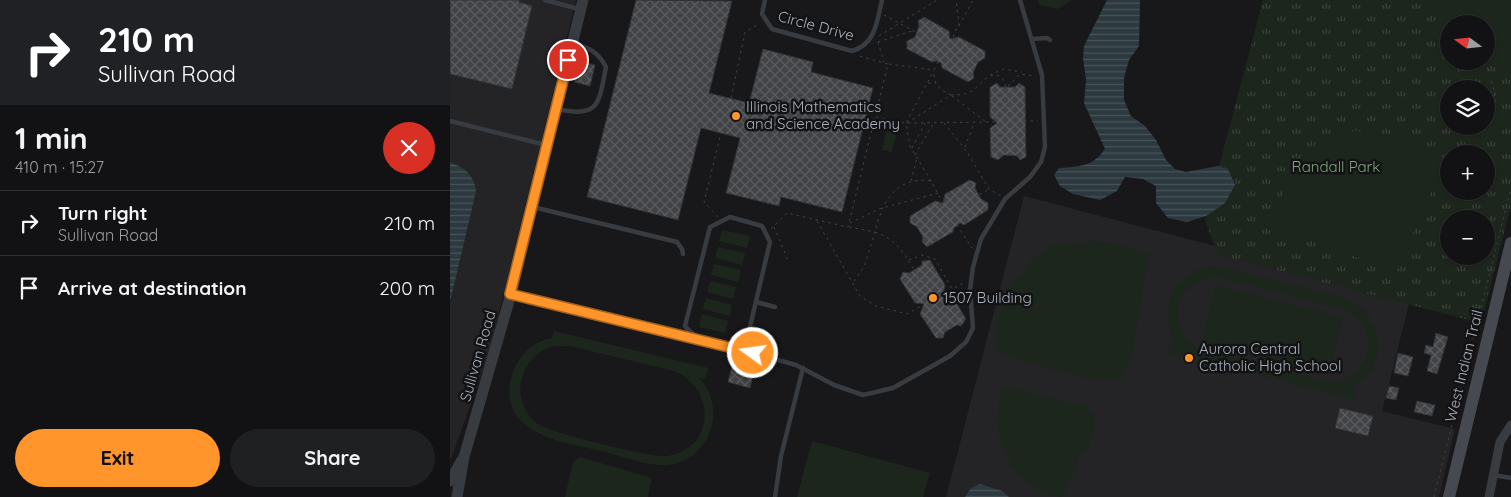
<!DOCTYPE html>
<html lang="en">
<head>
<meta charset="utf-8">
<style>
  body { margin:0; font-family:Quicksand,sans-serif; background:#1f2022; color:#f1f3f6; height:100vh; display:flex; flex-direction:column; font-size:19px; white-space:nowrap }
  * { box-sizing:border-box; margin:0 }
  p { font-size:16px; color:#9c9ea0 }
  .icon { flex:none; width:28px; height:28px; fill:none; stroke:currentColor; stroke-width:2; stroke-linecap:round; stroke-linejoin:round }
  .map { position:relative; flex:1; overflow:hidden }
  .panel { display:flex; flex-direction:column; background:#121214; width:450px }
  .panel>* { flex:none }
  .top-card { background:#202124; color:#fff; overflow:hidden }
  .needle { width:32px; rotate:285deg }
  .buttons { position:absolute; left:990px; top:15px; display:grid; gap:10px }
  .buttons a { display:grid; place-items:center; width:55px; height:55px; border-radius:50%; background:#121214; box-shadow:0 1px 4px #0004,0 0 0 1px #313234; font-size:25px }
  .pin { position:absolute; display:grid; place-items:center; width:42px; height:42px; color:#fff; margin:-21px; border:2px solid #fff; border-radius:50%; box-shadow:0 1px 5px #0007 }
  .me { position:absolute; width:55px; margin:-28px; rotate:284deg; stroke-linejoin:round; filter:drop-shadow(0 0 4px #0008) }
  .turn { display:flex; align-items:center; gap:18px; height:105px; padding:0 15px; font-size:22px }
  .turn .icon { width:65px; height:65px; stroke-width:2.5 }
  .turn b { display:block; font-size:35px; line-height:42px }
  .round { display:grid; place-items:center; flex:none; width:52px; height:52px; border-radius:26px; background:#1f2022 }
  .headline { display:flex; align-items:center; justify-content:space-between; height:85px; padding:0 15px }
  h1 { font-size:30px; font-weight:700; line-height:38px }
  .cta { display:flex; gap:10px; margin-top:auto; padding:10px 15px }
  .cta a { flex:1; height:58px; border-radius:30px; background:#ff952b; color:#111; font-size:20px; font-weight:700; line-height:58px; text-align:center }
  .cta a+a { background:#1f2022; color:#f1f3f6 }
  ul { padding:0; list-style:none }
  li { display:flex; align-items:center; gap:15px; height:65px; padding:0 15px; border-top:1px solid #313234 }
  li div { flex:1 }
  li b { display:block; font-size:19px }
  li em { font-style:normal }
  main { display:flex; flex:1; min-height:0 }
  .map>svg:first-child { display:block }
  .built { fill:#242427 }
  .park { fill:url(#park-tufts); fill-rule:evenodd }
  .pitch { fill:#1d261d; fill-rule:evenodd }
  .water { fill:url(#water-rules) }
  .building { fill:url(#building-cross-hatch); stroke:#313236 }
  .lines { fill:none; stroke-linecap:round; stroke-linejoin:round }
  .path { stroke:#3e4247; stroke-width:1; stroke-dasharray:2.5 4; stroke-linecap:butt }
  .service { stroke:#383b40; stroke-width:4.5 }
  .minor { stroke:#383b40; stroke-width:9 }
  .tertiary { stroke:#383b40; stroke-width:11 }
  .secondary { stroke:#464a50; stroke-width:12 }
  .route-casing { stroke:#a6611c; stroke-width:12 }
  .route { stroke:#ff952b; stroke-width:9 }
  .poi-dot { fill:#ff952b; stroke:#131315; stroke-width:2 }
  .labels { text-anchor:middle; stroke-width:5; stroke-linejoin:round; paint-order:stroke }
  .street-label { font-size:15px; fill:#a9b1bb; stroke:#131315 }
  .poi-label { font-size:15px; fill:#a9b1bb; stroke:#131315; text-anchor:start }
  .park-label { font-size:15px; fill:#82a87e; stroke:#131315 }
</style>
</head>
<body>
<main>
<section class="panel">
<div class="top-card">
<div class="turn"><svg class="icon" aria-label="right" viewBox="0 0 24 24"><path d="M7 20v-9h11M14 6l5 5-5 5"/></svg><div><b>210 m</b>Sullivan Road</div></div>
</div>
<div class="headline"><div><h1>1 min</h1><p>410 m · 15:27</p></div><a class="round" style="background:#d93025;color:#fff"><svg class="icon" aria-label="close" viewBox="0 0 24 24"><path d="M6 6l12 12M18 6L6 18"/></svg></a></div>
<ul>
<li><svg class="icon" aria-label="right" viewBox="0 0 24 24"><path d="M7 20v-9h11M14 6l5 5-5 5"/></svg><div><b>Turn right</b><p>Sullivan Road</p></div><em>210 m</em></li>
<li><svg class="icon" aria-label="arrive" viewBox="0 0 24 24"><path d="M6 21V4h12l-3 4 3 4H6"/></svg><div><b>Arrive at destination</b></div><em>200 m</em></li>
</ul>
<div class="cta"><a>Exit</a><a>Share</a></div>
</section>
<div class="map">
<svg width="1061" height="497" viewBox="0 0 1061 497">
  <defs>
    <pattern id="park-tufts" width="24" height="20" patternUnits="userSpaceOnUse" patternTransform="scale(1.25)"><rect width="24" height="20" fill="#1d261d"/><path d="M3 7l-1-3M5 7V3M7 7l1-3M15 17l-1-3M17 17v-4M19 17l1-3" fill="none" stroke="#3b433c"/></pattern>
    <pattern id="water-rules" width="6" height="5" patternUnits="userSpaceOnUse" patternTransform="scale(1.25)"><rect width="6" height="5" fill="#2c3a40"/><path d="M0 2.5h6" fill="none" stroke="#48545a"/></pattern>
    <pattern id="building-cross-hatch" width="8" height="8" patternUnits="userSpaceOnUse" patternTransform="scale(1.25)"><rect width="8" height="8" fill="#424347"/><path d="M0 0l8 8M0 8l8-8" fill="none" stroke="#5a5c60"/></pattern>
  </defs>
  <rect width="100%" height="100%" fill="#18181a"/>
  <g class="built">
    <polygon points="0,0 126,0 39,353 0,462"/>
    <polygon points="574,196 765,246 769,255 959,304 932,411 1005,429 989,497 496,497"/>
  </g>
  <path class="park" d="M813 0H1061V205L1031 323 768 255 755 220ZM999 24H1036V61H999ZM999 89H1036V126H999ZM999 154H1036V191H999ZM999 219H1036V256H999Z"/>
  <g class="pitch">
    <polygon points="587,0 622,0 607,9 590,5"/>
    <polygon points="997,0 1061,0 1061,60 1036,55 1036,24 999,24 999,46 982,42 990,8"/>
    <polygon points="1036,107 1056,111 1053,127 1036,123"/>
    <polygon points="437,130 447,132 442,152 432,150"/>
    <polygon points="904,131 949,137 992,167 946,272 824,226 835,187 862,148"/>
    <polygon points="272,230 300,236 297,248 269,241"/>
    <path d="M639 241 664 243 699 255 682 356 670 378C654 389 567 360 547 352 547 343 546 334 547 325 552 298 575 258 601 247 613 242 627 242 639 241Z"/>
    <polygon points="268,247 295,253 292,265 265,258"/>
    <polygon points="264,264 291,270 288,282 261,275"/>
    <path d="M763 266 777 268 893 298 915 310 926 328 929 351 922 370 902 388 906 389 904 399 718 352 720 342 725 343C706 309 724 271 763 266ZM761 277 777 279 899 312C934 335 918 380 878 382L747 348C716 329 724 283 761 277Z"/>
    <polygon points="260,281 286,287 283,299 257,292"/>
    <polygon points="766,285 894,317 879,374 752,341"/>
    <polygon points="256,298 282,305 280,316 253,309"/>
    <polygon points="252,314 278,321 275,333 249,327"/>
    <path d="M104 331 258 368 255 379 249 378C278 407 260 460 219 465 199 467 175 457 156 452 116 443 45 435 62 375 68 356 83 341 102 338ZM105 346H120L224 371C267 389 265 449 217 456 201 458 108 434 91 426 57 405 67 355 105 346Z"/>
    <path d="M552 386 624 404H634L644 414V432L638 448 631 453 613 497C583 497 555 464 549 436 545 419 548 403 552 386Z"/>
    <polygon points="362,441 480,473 473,497 347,497"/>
    <polygon points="130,457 199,477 201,481 198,497 115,497 123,462"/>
  </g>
  <g class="water">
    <path d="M657 0H690L689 46 679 60 674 78V100L681 116 695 126 706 140 716 160 725 169 736 172 768 166 778 169 785 185 775 203 756 216 737 222 718 218 706 203V186L693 179 675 177 667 191 650 200 623 194 610 186 604 175 609 168C630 166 641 168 655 149L634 103 636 80 633 58 634 46Z"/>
    <path d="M0 162C15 168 24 175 26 191L0 302Z"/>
    <polygon points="530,484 552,491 559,497 515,497 521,488"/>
  </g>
  <g class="building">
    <polygon points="0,0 69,0 69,2 82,6 62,89 0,74"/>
    <polygon points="186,0 282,1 259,93 299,103 313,49 363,62 361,72 423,88 392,212 331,197 329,206 276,193 290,138 251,128 228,220 137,197"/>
    <polygon points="474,17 499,31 500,39 509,37 535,51 535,58 528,62 523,73 524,78 518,82 492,68 491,63 486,61 482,62 457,49 457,41 465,37 469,26 468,21"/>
    <polygon points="130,61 145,65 140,86 124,82"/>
    <polygon points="547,83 550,87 565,87 569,83 575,87 576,157 570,160 567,156 554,155 548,160 541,157 540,128 547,123 540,117 540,87"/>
    <polygon points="520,180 526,183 525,188 531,199 538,203 538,210 514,225 510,223 504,228 503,232 477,247 472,242 473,237 467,227 460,223 460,216 485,201 493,203 495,194"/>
    <polygon points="480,260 495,285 494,292 501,294 516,319 511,326 507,325 495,332 493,338 486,338 470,314 474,304 465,303 450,279 453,272 459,273 472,265 472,261"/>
    <polygon points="986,333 998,337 987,374 977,371 981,355 974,353 976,345 983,347"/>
    <polygon points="948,353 963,357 958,376 944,373"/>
    <polygon points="282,366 304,371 300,388 278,382"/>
    <polygon points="939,386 949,388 946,400 936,398"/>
    <polygon points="967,401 985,405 982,416 964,412"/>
    <polygon points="890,408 923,416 918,436 885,428"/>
  </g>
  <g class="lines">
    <g class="path">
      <polyline points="434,15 482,41"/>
      <polyline points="509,26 523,0"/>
      <polyline points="429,36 487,0"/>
      <polyline points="503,37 509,23 506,0"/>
      <polyline points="428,42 462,31"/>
      <polyline points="428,42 434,62"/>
      <polyline points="439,64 484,70 488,62"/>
      <polyline points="540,75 554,69 572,72"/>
      <polyline points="1041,81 1045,93 1045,107"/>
      <polyline points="478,83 486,83"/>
      <polyline points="558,86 570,74 585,76"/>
      <path d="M501 95C508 95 514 95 520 92 528 88 531 80 539 77 558 67 557 97 557 107"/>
      <polyline points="502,96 536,122"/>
      <polyline points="281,98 295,32 309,24"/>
      <polyline points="426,117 456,123 544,122"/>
      <polyline points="574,121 588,121"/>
      <path d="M457 123 501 95C490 90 484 85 484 72"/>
      <polyline points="494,123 517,152 539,189 551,196"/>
      <polyline points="515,147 524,123"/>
      <polyline points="462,148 475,123"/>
      <polyline points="465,155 483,124"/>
      <polyline points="461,181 467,158"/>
      <polyline points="481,181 460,146 456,123 484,70"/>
      <polyline points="513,205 539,189"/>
      <polyline points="268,217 254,202 271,133"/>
      <polyline points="367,221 410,296 426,306 457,314 471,306"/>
      <polyline points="400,223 429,209 488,193"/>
      <polyline points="507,225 522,248"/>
      <polyline points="324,227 337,258 336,262"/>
      <polyline points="399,227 425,232 414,267 402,284"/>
      <polyline points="321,229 337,213 398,227 438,64 409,56"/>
      <polyline points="459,260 472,255 485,259 502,289 514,283"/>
      <path d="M474 285C459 264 451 240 425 232 432 203 445 176 481 181L492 201"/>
      <polyline points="496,291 501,289"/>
      <polyline points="984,497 1061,188"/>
    </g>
    <g class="service">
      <polyline points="95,0 129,9"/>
      <path d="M315 0 312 14 322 29 402 51C426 44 427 21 432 0"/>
      <polyline points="582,39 597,38 600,40"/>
      <path d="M108 109C150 119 149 102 156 67 148 52 140 48 124 44"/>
      <polyline points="0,121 96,145"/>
      <polyline points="83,207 227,242 232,249 233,254"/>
      <path d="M280 217 312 226 320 242 299 331C285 355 250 345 235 326L260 227Z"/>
      <polyline points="62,294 244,337"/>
      <polyline points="306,302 325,307"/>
      <polyline points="278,346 346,365 384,385 413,395 443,388 500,356 516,342 523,328 520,290 523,267 531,239 555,199 580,177 591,162 595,147 592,75 570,0"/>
      <polyline points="1043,475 1061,478"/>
      <polyline points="325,497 331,456 353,368"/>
    </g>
    <polyline class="minor" points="1039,497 1050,442 1061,425"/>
    <g class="tertiary">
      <polyline points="0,481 12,460"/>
      <polyline points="7,497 14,457 61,294 133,0"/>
    </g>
    <polyline class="secondary" points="999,497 1061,243"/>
  </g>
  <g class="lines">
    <defs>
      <polyline id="route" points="118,60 60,294 303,353"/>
    </defs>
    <use href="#route" class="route-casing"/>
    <use href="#route" class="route"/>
  </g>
  <g class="poi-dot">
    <circle cx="286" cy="116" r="5"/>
    <circle cx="483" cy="298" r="5"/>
    <circle cx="739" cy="358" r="5"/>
  </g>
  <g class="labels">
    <g class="street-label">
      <text transform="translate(366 26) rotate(15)" y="5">Circle Drive</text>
      <text transform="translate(28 356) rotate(-74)" y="5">Sullivan Road</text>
      <text transform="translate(1014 366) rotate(-76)" y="5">West Indian Trail</text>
    </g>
    <g class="poi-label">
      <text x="296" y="112">Illinois Mathematics<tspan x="296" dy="17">and Science Academy</tspan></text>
      <text x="493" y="303">1507 Building</text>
      <text x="749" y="354">Aurora Central<tspan x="749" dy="17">Catholic High School</tspan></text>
    </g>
    <g class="park-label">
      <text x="886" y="172">Randall Park</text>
    </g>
  </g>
</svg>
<div class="buttons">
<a><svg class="needle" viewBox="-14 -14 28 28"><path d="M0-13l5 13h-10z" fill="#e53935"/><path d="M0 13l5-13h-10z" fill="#9c9ea0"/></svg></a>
<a><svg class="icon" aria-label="layers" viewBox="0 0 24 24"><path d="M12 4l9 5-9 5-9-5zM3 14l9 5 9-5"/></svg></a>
<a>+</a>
<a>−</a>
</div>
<div class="pin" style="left:118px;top:60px;background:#d93025"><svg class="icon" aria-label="arrive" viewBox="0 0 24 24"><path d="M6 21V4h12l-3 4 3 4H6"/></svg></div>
<svg class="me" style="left:303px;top:353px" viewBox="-20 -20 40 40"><circle r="17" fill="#ff952b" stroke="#fff" stroke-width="3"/><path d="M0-11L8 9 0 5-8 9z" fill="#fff"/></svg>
</div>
</main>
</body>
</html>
